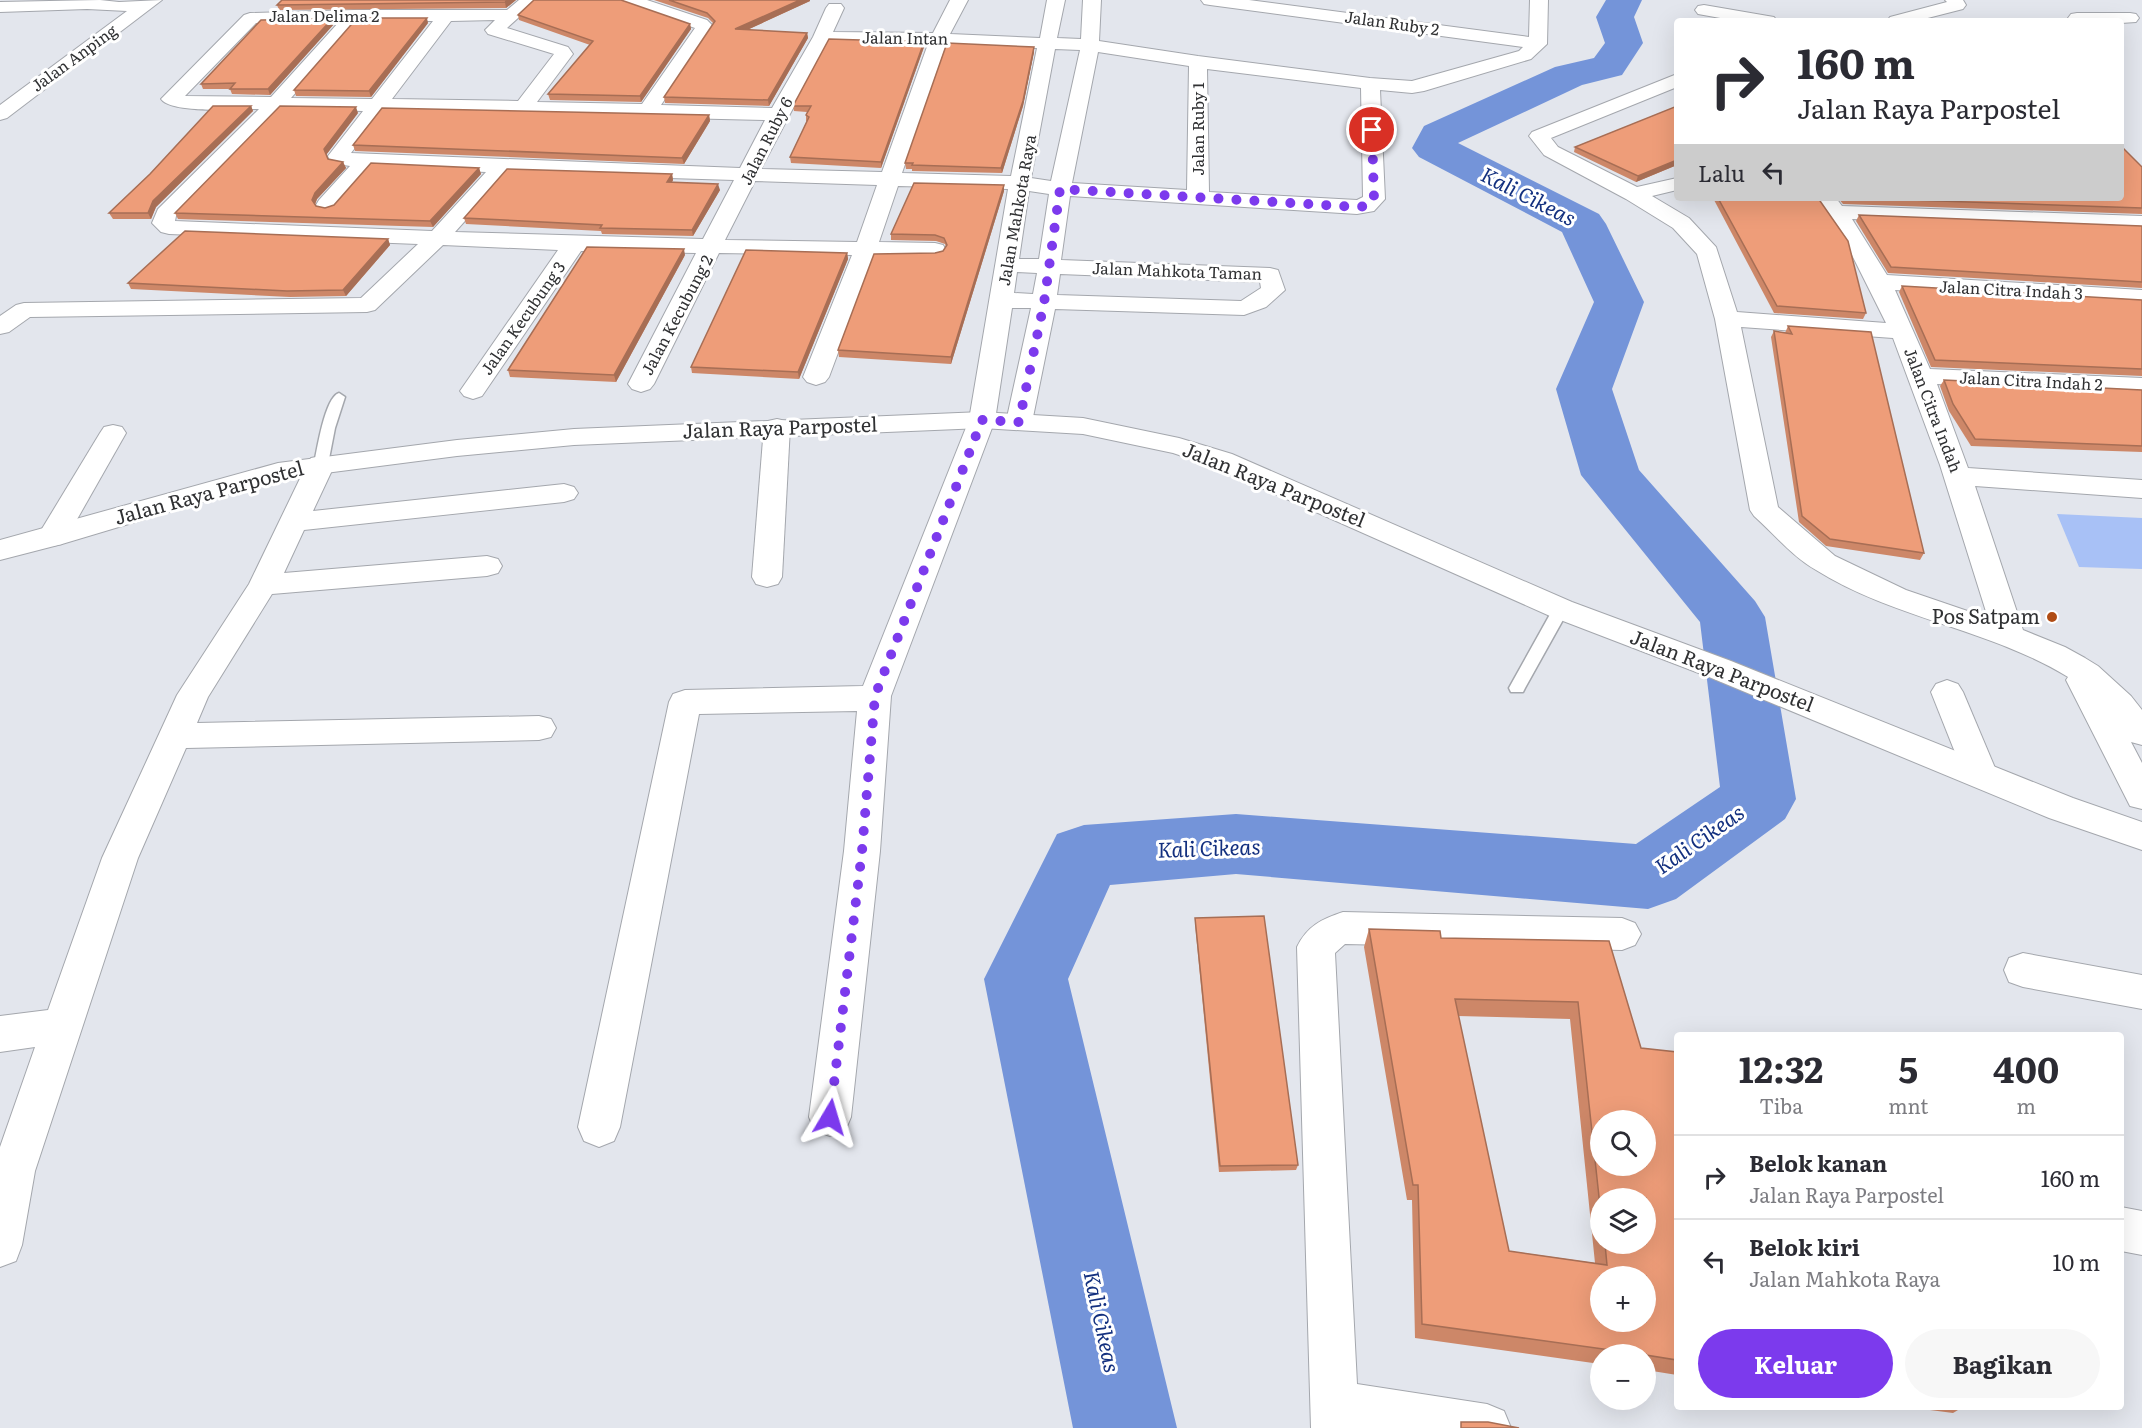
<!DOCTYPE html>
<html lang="id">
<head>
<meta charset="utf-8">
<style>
  body { margin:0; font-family:Literata,serif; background:#f7f7f7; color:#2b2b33; height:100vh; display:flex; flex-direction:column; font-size:22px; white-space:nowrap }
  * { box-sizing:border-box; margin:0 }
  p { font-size:20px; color:#7c7c81 }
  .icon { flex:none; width:33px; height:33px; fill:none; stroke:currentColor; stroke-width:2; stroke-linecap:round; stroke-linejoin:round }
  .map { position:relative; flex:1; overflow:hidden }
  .sheet { position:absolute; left:1674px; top:1032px; width:450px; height:378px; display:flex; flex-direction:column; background:#fff; border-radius:6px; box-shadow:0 6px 24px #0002 }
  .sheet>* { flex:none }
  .hud { position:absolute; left:1674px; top:18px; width:450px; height:183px; border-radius:6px; box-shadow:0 6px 24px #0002; background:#fff; color:#2b2b33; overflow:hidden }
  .fabs { position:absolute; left:1590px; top:1110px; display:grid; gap:12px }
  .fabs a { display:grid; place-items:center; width:66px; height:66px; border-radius:50%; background:#fff; box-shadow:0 6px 24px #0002; font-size:30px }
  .pin { position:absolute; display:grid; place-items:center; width:51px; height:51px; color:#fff; margin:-26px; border:3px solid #fff; border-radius:50%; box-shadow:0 2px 6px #0007 }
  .me { position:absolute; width:66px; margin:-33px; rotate:7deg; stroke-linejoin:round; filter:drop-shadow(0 0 4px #0008) }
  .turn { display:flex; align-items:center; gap:21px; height:126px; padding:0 24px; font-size:27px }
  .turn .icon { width:78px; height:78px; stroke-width:2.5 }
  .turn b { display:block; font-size:42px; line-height:51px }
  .then { display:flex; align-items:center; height:57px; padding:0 24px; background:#0003; gap:12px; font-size:22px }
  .eta { display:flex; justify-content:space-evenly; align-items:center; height:102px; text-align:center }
  .eta b { font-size:36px; font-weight:700; line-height:42px }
  .primary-button { display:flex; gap:12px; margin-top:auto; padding:12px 24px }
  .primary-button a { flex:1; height:69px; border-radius:36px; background:#7c3aed; color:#fff; font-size:24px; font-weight:700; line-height:69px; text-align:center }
  .primary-button a+a { background:#f7f7f7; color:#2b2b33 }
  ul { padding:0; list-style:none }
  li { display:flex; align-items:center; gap:18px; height:84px; padding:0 24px; border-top:2px solid #e1e1e2 }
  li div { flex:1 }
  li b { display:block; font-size:22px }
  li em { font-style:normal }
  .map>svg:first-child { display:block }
  .green { fill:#a8c1f6 }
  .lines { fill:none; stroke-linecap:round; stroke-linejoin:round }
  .river { fill:#7494d9; fill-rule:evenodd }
  .service-casing { stroke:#a4a7ad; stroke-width:3 }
  .minor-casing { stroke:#a4a7ad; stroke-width:2 }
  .secondary-casing { stroke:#a4a7ad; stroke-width:2 }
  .service { fill:#fff; fill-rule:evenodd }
  .minor { fill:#fff; fill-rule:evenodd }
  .secondary { fill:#fff; fill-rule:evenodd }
  .wall { fill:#cd8768; fill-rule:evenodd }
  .shaded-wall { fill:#a76e55 }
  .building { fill:#ee9d79; stroke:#a76e55; stroke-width:1.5; fill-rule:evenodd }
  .route { stroke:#7c3aed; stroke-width:10; stroke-dasharray:0 18 }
  .poi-dot { fill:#b04c15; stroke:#fff; stroke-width:2 }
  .labels { text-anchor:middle; stroke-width:6; stroke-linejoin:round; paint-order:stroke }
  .far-street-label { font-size:16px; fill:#303133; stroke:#fff }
  .street-label { font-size:20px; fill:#303133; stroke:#fff }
  .poi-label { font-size:20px; fill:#303133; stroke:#fff; text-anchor:end }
  .water-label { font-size:21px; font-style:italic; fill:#13307f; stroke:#fff }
</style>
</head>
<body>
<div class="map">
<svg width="2142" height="1428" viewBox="0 0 2142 1428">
  <rect width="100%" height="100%" fill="#e3e6ed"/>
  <polygon class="green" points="2057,514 2142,518 2142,569 2079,567"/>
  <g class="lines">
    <polygon class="river" points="1606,0 1642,0 1634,17 1643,43 1622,75 1582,85 1458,143 1599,214 1606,224 1644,302 1612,389 1639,470 1755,601 1765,617 1796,799 1785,819 1676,899 1648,909 1236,874 1110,885 1068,979 1177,1428 1073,1428 984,979 1057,834 1084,825 1236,814 1636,844 1720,787 1700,622 1581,475 1556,389 1594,302 1562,232 1419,157 1412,148 1424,126 1555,67 1594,58 1605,43 1596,17"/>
    <defs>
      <g id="service">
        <path d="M339 393 345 397 335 428 328 464 321 468 316 467 314 464C317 450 325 397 339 393Z"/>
        <polygon points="1561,604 1569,609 1525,688 1523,692 1511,692 1509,688 1553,609"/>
      </g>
      <g id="minor">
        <polygon points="100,0 119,2 162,0 7,118 0,120 0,105 127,11 87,9 0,12 0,2"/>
        <path d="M519 0H538L507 28 568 47 573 54 537 102 642 104 695 28 624 4 621 0H647L707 20 714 27 661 105 772 108 813 37 826 8 829 4H841L844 8 833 32 933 33 950 0H968L950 34 1040 38 1047 0H1065L1057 38 1081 39 1083 0H1101L1099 41 1198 56 1370 78 1412 81 1519 51 1523 47 1210 5 1204 4 1201 0H1249L1529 37 1530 0H1548L1547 44 1531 59 1424 91 1412 93 1380 90 1385 199 1374 211 1357 214 1070 196 1061 260 1270 268 1278 270 1285 290 1266 307 1244 315 1055 309 1032 422 1028 428 1019 430 1010 428 1006 422 1031 308H1012L995 420 891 696 880 851 851 1117 845 1131 830 1136 815 1131 809 1117 844 851 857 711 699 714 620 1127 614 1141 599 1147 584 1141 578 1127 669 702 673 694 685 690 863 686 969 420 1008 189 898 186 879 242 935 243 943 245 946 250 943 255 935 257 874 256 829 377 825 382 816 385 807 382 803 377 852 255 719 253 654 384 650 389 641 392 632 389 628 384 696 253 581 251 482 396 473 399 464 396 460 391 558 250 443 245 375 310 367 312 30 317 9 332 0 334V316L16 305 24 303 361 298 418 244 169 234 161 232 152 223 158 209 259 109C240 109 171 114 161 99L244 15 250 13 354 10H507ZM495 20 485 30 488 34 554 54 518 101 392 99 451 21ZM358 21H433L372 99 291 98ZM339 22 271 97 185 96 256 23ZM828 42 928 44 882 172 761 169ZM946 45 1037 48 1011 176 902 173ZM1055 49 1080 50 1051 181 1031 178ZM1098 52 1189 66 1187 190 1072 183ZM1207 69 1361 88 1363 197 1357 200 1209 192ZM281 109 363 111 328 156 331 163 350 166 319 200 316 205 319 210 327 212 335 210 372 167 486 172 432 231 175 221 176 216ZM383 111 765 120 740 168 351 153ZM508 173 734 180 703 239 455 232ZM755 181 877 185 857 242 725 240ZM1029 191 1049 194 1039 259H1019ZM1017 272 1037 273 1033 294 1014 293ZM1060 274 1260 282 1261 288 1241 301 1057 295Z"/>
        <polygon points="1945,0 1963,0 1966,5 1963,9 1916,21 1887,21 1890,17 1947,2"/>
        <polygon points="1704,5 1768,16 1774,17 1777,21 1737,21 1698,14 1695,10 1698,6"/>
        <polygon points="2077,13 2130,13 2136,14 2139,18 2136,22 2121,23 2121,21 2070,21 2068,18 2071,14"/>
        <path d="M1677 74V87L1551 138 1558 147 1637 187 1677 178V190L1652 196 1689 218 1716 247 1737 312 1886 323 1848 247 1814 198H1836L1842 206 2142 216V230L1852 219 1887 275 2142 290V304L1895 290 1930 369 2142 378V394L1937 384 1968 468 2142 480V498L1975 486 2023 630 2065 647 2085 658 2098 666 2131 696 2142 710V745L2131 742 2142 763V809L2130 806 2066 680 2068 677C1990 629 1894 619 1816 570 1793 557 1774 534 1754 516L1750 510 1715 319 1697 254 1673 228 1626 199 1544 155 1529 136 1532 132ZM1741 327 1893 338 1940 465 1988 618 1906 590 1835 556 1778 507Z"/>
        <polygon points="777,419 786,421 790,427 782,577 778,584 767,587 756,584 752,577 764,427 768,421"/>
        <polygon points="113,425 122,427 126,433 67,537 62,544 52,546 42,544 37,537 100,433 104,427"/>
        <polygon points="321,456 331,458 335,464 313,511 564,484 574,487 578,493 574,499 564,502 304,530 284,573 487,556 498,559 502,566 498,573 487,576 272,594 208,697 197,723 539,716 551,719 556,728 551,737 539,740 186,748 138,858 35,1171 22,1245 16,1261 0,1267 0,1147 35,1047 0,1052 0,1016 48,1010 102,858 177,695 249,584 307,464 311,458"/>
        <polygon points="1947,680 1958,684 1963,692 1998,775 1993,784 1981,788 1969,784 1964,775 1931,692 1936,684"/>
        <path d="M1343 912 1622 918 1635 923 1641 934 1635 945 1622 950 1345 944 1335 953 1357 1384 1487 1404 1504 1411 1511 1428H1311L1297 947C1307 926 1322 919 1343 912Z"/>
        <polygon points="2023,953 2142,975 2142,1009 2023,987 2009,982 2004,970 2009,958"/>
        <polygon points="2121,1207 2142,1211 2142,1255 2121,1251"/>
      </g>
      <polygon id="secondary" points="982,412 1083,418 1179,438 1232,454 1572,602 1731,661 2073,798 2142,822 2142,850 2049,818 1709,677 1550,616 1212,466 1173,453 1083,434 982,428 574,445 457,456 279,479 62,544 0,560 0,540 278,463 457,440 574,429"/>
    </defs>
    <use href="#service" class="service-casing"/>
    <use href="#minor" class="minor-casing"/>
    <use href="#secondary" class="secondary-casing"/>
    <use href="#service" class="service"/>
    <use href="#minor" class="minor"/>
    <use href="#secondary" class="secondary"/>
  </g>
  <g class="wall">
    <polygon points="282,0 516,0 506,8 279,10 277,5"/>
    <polygon points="654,0 810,0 810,1 747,30 807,33 808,38 769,106 665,103 664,97 714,24 708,18"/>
    <polygon points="622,1 690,24 691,29 641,102 550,100 548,94 590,45 519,20 518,15"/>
    <polygon points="332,19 334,24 270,95 232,94 230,89 203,89 201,84"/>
    <polygon points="428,23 371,97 296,96 294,90"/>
    <polygon points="924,47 881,168 791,163 790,157 807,121 806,121 806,115 807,112 794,111 793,106"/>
    <polygon points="1034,52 1023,106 1002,173 912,171 912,169 906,169 905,163"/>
    <polygon points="251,106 253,111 156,207 151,219 113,219 109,213 150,174"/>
    <polygon points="1677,106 1677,165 1636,182 1574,152 1575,147"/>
    <polygon points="358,113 326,155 328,159 343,162 346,168 317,199 315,205 316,206 325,208 479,168 481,174 433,227 178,219 175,213"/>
    <polygon points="709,115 710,121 684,164 355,151 353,145"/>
    <polygon points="2142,167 2142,214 1843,204 1838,198 2121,198"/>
    <polygon points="672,174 673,180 672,182 720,190 693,236 602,234 601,231 466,224 464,218"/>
    <polygon points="1004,185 1004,191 951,364 839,357 838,350 935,253 943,251 946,247 945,244 936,241 891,240 891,234"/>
    <polygon points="1713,198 1818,198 1866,313 1863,319 1774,313"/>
    <polygon points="1859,215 2142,226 2142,288 1888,273 1856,221"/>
    <polygon points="388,239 390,245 346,296 290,297 131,289 128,283"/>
    <polygon points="847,253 848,259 799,379 692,373 691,367"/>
    <polygon points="685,255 616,382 510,377 508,370"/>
    <polygon points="1902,286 2142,300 2142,376 1931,367 1899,292"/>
    <polygon points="1788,326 1924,553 1920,560 1826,546 1799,522 1771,337 1774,331 1785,333"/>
    <polygon points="1944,380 2142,390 2142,452 1971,446 1949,411 1940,386"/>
    <polygon points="1195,918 1298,1165 1296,1170 1219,1172 1195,924"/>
    <path d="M1369 929 1441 938 1609 941 1641 1048 1677 1052V1375L1646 1370V1354H1600V1364L1415 1338 1412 1200H1407L1364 947ZM1458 1016 1570 1019 1595 1263 1509 1251ZM1600 1198 1646 1244H1600Z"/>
    <polygon points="1907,1407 1963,1407 1953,1413"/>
  </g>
  <g class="shaded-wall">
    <polygon points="508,0 516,0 506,8 505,2"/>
    <polygon points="800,0 810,0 810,1 736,35 735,29"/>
    <polygon points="427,18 428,23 371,97 369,91"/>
    <polygon points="332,19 334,24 270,95 268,89"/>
    <polygon points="690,24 691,29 641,102 640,96"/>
    <polygon points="807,33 808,38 769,106 768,100"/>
    <polygon points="924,42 924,47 881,168 881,162"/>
    <polygon points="1034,47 1034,52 1023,106 1002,173 1001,168"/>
    <polygon points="251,106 253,111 156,207 151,219 148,213 153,201"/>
    <polygon points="356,107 358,113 326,155 324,149"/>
    <polygon points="709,115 710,121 684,164 682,158"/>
    <polygon points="1677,160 1677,165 1636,182 1638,176"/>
    <polygon points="343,162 346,168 317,199 314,206 312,200 315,193"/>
    <polygon points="479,168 481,174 433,227 430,221"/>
    <polygon points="672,174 673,180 669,188 667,182"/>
    <polygon points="718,184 720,190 693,236 692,230"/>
    <polygon points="1004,185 1004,191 951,364 951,357"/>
    <polygon points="388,239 390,245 346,296 343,290"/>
    <polygon points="684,249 685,255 616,382 614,375"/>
    <polygon points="847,253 848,259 799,379 798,372"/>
  </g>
  <g class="building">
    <polygon points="282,0 508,0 505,2 277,5"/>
    <polygon points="534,0 621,0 690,24 640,96 548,94 593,41 518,15"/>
    <polygon points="669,0 800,0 735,29 807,33 768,100 664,97 715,21 707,13"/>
    <polygon points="357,18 427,18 369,91 294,90"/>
    <polygon points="332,19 268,89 230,89 235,83 201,84 261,20"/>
    <polygon points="829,39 924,42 881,162 790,157 809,117 806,115 811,106 793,106"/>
    <polygon points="947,43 1034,47 1023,101 1001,168 912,165 913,163 905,163"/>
    <polygon points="213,106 251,106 153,201 148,213 109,213 150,174"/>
    <polygon points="280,106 356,107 324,149 328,159 343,162 315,193 312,200 316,206 325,208 334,205 371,163 479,168 430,221 175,213"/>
    <polygon points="1677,106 1677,160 1638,176 1575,147"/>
    <polygon points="382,108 709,115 682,158 353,145"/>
    <polygon points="2121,146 2142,167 2142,208 1852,198 2121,198"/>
    <polygon points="507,169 672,174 667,182 718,184 692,230 600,228 602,225 464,218"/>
    <polygon points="914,183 1004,185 951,357 838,350 874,254 935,253 943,251 947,245 944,238 935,235 891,234"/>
    <polygon points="1718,198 1818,198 1848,241 1866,313 1777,306"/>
    <polygon points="1859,215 2142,226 2142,282 1891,267"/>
    <polygon points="185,231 388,239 343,290 287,291 128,283"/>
    <polygon points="587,247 684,249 614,375 508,370"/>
    <polygon points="746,250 847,253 798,372 691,367"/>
    <polygon points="1902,286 2142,300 2142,369 1935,360"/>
    <polygon points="1788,326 1871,332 1924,553 1830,539 1802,516 1774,331 1792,334"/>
    <polygon points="1944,380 2142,390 2142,446 1975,439 1953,404"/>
    <polygon points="1264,916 1298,1165 1220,1166 1195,918"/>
    <path d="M1369 929 1440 931 1441 938 1609 941 1641 1048 1677 1052V1360L1646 1355V1354H1639L1422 1324 1418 1185H1413ZM1455 999 1578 1002 1600 1206V1198H1646V1244H1605L1607 1265 1509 1251ZM1600 1120H1646V1166H1600ZM1600 1276H1646V1322H1600Z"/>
    <polygon points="1461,1422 1488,1422 1519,1428 1461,1428"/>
  </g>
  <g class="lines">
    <polyline class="route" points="830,1117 862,851 875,696 982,420 1019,422 1044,303 1060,189 1357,207 1366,206 1374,199 1372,130"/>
  </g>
  <circle class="poi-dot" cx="2052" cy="617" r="6"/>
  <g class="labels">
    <g class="far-street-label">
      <text x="324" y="22">Jalan Delima 2</text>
      <text transform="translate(1392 23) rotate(8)" y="6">Jalan Ruby 2</text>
      <text transform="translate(905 38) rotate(1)" y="6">Jalan Intan</text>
      <text transform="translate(74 58) rotate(-36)" y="6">Jalan Anping</text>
      <text transform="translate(1198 129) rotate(-90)" y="6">Jalan Ruby 1</text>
      <text transform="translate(766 141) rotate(-63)" y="6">Jalan Ruby 6</text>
      <text transform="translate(1017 210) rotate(-80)" y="6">Jalan Mahkota Raya</text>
      <text transform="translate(1177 271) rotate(2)" y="6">Jalan Mahkota Taman</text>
      <text transform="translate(2011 290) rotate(3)" y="6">Jalan Citra Indah 3</text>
      <text transform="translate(677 315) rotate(-62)" y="6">Jalan Kecubung 2</text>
      <text transform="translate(523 318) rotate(-55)" y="6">Jalan Kecubung 3</text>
      <text transform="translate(2031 381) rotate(3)" y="6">Jalan Citra Indah 2</text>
      <text transform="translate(1933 410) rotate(69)" y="6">Jalan Citra Indah</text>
    </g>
    <g class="street-label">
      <text transform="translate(780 428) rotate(-2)" y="7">Jalan Raya Parpostel</text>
      <text transform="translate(1274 485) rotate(22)" y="7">Jalan Raya Parpostel</text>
      <text transform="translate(209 493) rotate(-15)" y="7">Jalan Raya Parpostel</text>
      <text transform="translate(1722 671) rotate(21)" y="7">Jalan Raya Parpostel</text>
    </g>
    <g class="poi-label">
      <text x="2040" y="624">Pos Satpam</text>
    </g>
    <g class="water-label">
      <text transform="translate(1528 197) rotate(27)" y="7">Kali Cikeas</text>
      <text transform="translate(1700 840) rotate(-35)" y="7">Kali Cikeas</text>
      <text transform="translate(1209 849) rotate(-2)" y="7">Kali Cikeas</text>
      <text transform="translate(1101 1322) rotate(78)" y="7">Kali Cikeas</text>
    </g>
  </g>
</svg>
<div class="fabs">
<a><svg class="icon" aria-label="search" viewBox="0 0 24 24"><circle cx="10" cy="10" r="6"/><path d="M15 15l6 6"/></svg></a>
<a><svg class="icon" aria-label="layers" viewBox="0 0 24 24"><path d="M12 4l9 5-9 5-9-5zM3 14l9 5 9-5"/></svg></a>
<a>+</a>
<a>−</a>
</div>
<div class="pin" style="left:1372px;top:130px;background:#d93025"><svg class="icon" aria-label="arrive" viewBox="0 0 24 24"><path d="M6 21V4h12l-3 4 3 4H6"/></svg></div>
<svg class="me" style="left:830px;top:1117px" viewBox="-20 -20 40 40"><path d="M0-17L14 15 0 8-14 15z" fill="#7c3aed" stroke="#fff" stroke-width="4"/></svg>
<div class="hud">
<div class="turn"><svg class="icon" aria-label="right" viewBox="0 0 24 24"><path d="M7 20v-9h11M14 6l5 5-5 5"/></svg><div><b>160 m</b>Jalan Raya Parpostel</div></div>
<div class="then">Lalu<svg class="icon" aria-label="left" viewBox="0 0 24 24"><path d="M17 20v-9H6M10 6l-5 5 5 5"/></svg></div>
</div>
<section class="sheet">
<div class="eta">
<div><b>12:32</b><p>Tiba</p></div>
<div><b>5</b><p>mnt</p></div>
<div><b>400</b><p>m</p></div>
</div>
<ul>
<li><svg class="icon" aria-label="right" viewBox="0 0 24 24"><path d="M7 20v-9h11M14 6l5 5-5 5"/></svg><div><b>Belok kanan</b><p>Jalan Raya Parpostel</p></div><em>160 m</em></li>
<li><svg class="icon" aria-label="left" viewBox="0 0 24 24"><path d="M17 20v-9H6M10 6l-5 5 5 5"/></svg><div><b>Belok kiri</b><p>Jalan Mahkota Raya</p></div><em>10 m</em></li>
</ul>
<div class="primary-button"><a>Keluar</a><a>Bagikan</a></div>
</section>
</div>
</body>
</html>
